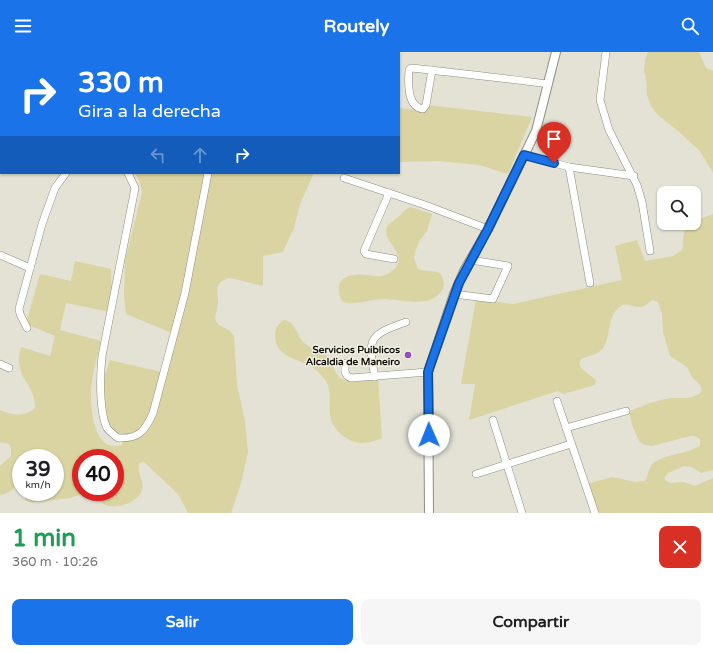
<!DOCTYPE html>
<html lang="es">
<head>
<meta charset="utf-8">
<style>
  body { margin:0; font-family:"Varela Round",sans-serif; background:#f6f6f6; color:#202124; height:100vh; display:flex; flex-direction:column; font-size:15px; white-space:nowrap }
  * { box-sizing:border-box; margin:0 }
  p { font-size:13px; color:#757577 }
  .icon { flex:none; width:22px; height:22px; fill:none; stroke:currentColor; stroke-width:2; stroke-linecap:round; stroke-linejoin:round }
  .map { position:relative; height:461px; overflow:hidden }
  .side { display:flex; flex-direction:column; background:#fff; flex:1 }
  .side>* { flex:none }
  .guide { position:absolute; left:0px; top:0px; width:400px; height:122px; box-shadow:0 1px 3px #0004; background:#1a73e8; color:#fff; overflow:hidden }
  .controls { position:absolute; left:657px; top:134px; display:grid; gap:8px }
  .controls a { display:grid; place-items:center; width:44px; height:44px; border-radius:8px; background:#fff; box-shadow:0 1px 3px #0004; font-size:20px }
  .speed { position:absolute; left:12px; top:397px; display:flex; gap:8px; font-size:20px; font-weight:700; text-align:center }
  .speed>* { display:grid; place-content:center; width:52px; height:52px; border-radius:50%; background:#fff; box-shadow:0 1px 3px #0004; line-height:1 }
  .speed small { font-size:10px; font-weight:400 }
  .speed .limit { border:6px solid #d22; background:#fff; color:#111 }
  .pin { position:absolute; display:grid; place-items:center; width:34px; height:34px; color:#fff; margin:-41px -17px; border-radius:50% 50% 50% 0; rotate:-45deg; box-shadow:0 0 4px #0007 }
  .pin .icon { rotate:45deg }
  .me { position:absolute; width:44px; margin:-22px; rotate:359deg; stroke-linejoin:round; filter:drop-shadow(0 0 3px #0008) }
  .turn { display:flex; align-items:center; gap:14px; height:84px; padding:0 12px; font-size:18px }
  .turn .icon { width:52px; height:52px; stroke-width:2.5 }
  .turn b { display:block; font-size:28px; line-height:34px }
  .lanes { display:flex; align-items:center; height:38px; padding:0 12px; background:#0003; justify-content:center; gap:20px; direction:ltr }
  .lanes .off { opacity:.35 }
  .round { display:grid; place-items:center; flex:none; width:42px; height:42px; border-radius:8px; background:#f6f6f6 }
  .headline { display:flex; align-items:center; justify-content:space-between; height:68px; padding:0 12px }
  h1 { font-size:24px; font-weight:800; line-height:30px; color:#1e9e55 }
  .primary-button { display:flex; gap:8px; margin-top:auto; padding:8px 12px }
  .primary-button a { flex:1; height:46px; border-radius:8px; background:#1a73e8; color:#fff; font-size:16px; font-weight:800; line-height:46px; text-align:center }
  .primary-button a+a { background:#f6f6f6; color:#202124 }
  header { display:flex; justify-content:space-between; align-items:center; height:52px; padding:0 12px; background:#1a73e8; color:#fff; font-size:18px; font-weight:800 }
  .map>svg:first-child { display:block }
  .green { fill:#d9d4a2 }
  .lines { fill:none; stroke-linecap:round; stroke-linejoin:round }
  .minor-casing { stroke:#8e8d81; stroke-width:8 }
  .tertiary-casing { stroke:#8e8d81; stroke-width:10 }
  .minor { stroke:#fff; stroke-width:7 }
  .tertiary { stroke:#fff; stroke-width:8 }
  .route-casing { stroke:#114b97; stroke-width:10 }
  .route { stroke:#1a73e8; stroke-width:7 }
  .poi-dot { fill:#984cbd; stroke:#f0efe2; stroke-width:1.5 }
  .labels { text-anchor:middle; stroke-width:3; stroke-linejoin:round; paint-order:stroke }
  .poi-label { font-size:10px; font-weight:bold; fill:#11110c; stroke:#f0efe2; text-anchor:end }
</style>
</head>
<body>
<header><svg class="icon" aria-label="menu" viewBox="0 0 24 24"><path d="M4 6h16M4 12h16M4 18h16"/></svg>Routely<svg class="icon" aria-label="search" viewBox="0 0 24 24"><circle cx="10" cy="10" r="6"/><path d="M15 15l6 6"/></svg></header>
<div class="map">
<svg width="713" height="461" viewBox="0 0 713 461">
  <rect width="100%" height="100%" fill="#e3e2d5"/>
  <g class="green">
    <polygon points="59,0 373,0 373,1 58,1"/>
    <polygon points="648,0 699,0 706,16 713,19 713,121 700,99 678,79 658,63 651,54 647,43 646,25 644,20 645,8"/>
    <polygon points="427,53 532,65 508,122 479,113 438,109 399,110 399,56 425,59"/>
    <path d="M134 121H314L300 152 294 176 283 200 263 204V234L231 226C226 227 221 228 218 234 216 239 218 244 218 249 219 256 212 265 217 271 223 277 230 276 234 284L237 333 245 369 248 400 241 431 231 461H188L178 442 144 410 139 411C137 423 145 430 142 438 138 452 112 459 102 451 99 448 97 443 95 440H115V406H81V440H86L71 446 36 450H29L25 447V441L55 440V406H21C21 411 23 420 21 425 18 434 9 442 0 443V414L11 404V397L9 392 0 390V358C12 363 24 366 35 356 36 331 12 326 21 295L50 304 55 284 26 272 40 222 71 229 75 209 111 217 112 247 110 260 66 251 60 278 101 289C98 302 94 315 92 328 89 347 91 404 122 393V388L109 375 104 364 103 329 110 308 161 320 172 281 126 262 124 242 125 209 142 140C141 132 139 127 134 121Z"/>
    <path d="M411 155 432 162 427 179 420 188 415 200 414 206 418 217C425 220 432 218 440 221 444 228 446 235 440 241 427 256 400 247 383 247 369 247 357 254 343 250 339 245 339 241 339 235 340 223 356 222 366 223 371 223 377 225 381 224 385 224 389 221 392 219 414 202 374 187 390 171 392 169 395 168 397 166 403 161 404 157 411 155Z"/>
    <path d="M713 162V418L701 421 692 415 684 414 668 421 665 425V428L670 431 683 430 695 434 713 426V461H596L586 432 612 425 635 430 645 429C648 424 648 419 651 414 658 402 689 403 700 393V387L695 384H690L652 394 645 393 640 390 633 376 629 359C641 355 653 349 666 347 679 344 692 350 702 339L700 333 692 325 687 315 670 304 663 280 662 262 658 250 653 248C649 250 645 255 640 255 633 256 628 250 621 254 606 263 612 284 603 296 598 303 588 304 581 307L579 312 582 317 596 328 595 333 563 342 558 339 469 368 475 332H461L476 247 513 252 622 228 615 194 637 188 645 209 673 204 682 198C684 192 682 187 684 182 686 172 704 165 713 162Z"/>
    <path d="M284 268C296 270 296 282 303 290 310 297 324 300 329 306 335 313 333 323 344 328 351 332 369 328 378 327L382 386C375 389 368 391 361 391 347 390 331 377 330 362 329 352 332 339 326 329 323 325 318 319 313 316 299 306 275 306 275 283 275 276 278 272 284 268Z"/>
  </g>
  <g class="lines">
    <defs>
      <g id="minor">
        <polyline points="606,0 600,48 609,78 637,133 642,150 650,199"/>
        <polyline points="0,5 1,4"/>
        <path d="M432 18 426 53 423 57C407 55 408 31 409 18L411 16C457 21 503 26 548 32"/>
        <polyline points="524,103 569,115 634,124"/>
        <polyline points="569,115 590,231"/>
        <path d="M128 121 135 136 102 304C100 323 99 360 107 376 110 380 114 383 118 386 139 387 145 379 153 361L185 241 208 121"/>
        <polyline points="344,126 425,153 488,177"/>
        <polyline points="389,141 364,199 366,202 394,207"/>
        <polyline points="0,203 30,216"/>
        <polyline points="454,242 493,247 508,214 471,208"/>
        <polyline points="27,276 20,262 19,257 42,172 55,136 66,121"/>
        <path d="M346 311C344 318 344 323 351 326L428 320"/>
        <polyline points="0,312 9,316"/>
        <path d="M375 325C367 286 369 283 406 270"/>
        <polyline points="557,349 595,461"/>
        <polyline points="493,368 522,461"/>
        <polyline points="566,376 626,359"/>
        <polyline points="476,422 571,392"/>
      </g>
      <polyline id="tertiary" points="429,461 428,320 454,242 464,219 488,177 536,79 556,0"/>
    </defs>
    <use href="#minor" class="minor-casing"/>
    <use href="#tertiary" class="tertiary-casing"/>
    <use href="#minor" class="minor"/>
    <use href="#tertiary" class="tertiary"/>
  </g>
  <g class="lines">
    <defs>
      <polyline id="route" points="429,383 428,320 430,314 459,231 488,177 524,103 554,111"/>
    </defs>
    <use href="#route" class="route-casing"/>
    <use href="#route" class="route"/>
  </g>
  <circle class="poi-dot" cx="408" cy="303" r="4"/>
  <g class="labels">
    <g class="poi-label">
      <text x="400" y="301">Servicios Puiblicos<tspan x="400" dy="12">Alcaldia de Maneiro</tspan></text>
    </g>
  </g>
</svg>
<div class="controls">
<a><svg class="icon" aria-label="search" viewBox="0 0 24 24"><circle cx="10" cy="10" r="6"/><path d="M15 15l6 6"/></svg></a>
</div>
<div class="speed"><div>39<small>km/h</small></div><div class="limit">40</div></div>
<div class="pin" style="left:554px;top:111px;background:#d93025"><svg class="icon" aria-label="arrive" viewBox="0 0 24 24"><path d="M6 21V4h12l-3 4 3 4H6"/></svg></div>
<svg class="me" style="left:429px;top:383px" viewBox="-20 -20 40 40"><circle r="19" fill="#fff"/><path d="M0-13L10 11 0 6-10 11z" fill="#1a73e8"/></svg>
<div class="guide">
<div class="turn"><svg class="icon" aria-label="right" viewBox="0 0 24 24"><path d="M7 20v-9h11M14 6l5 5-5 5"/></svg><div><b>330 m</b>Gira a la derecha</div></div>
<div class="lanes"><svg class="icon off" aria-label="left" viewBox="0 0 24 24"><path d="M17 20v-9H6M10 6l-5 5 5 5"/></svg><svg class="icon off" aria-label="ahead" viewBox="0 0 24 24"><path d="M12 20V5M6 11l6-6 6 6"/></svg><svg class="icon" aria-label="right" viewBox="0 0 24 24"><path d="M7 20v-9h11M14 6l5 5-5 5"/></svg></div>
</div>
</div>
<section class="side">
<div class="headline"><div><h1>1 min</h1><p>360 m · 10:26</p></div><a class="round" style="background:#d93025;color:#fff"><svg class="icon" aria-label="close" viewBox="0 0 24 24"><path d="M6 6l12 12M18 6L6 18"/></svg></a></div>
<div class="primary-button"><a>Salir</a><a>Compartir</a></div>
</section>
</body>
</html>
